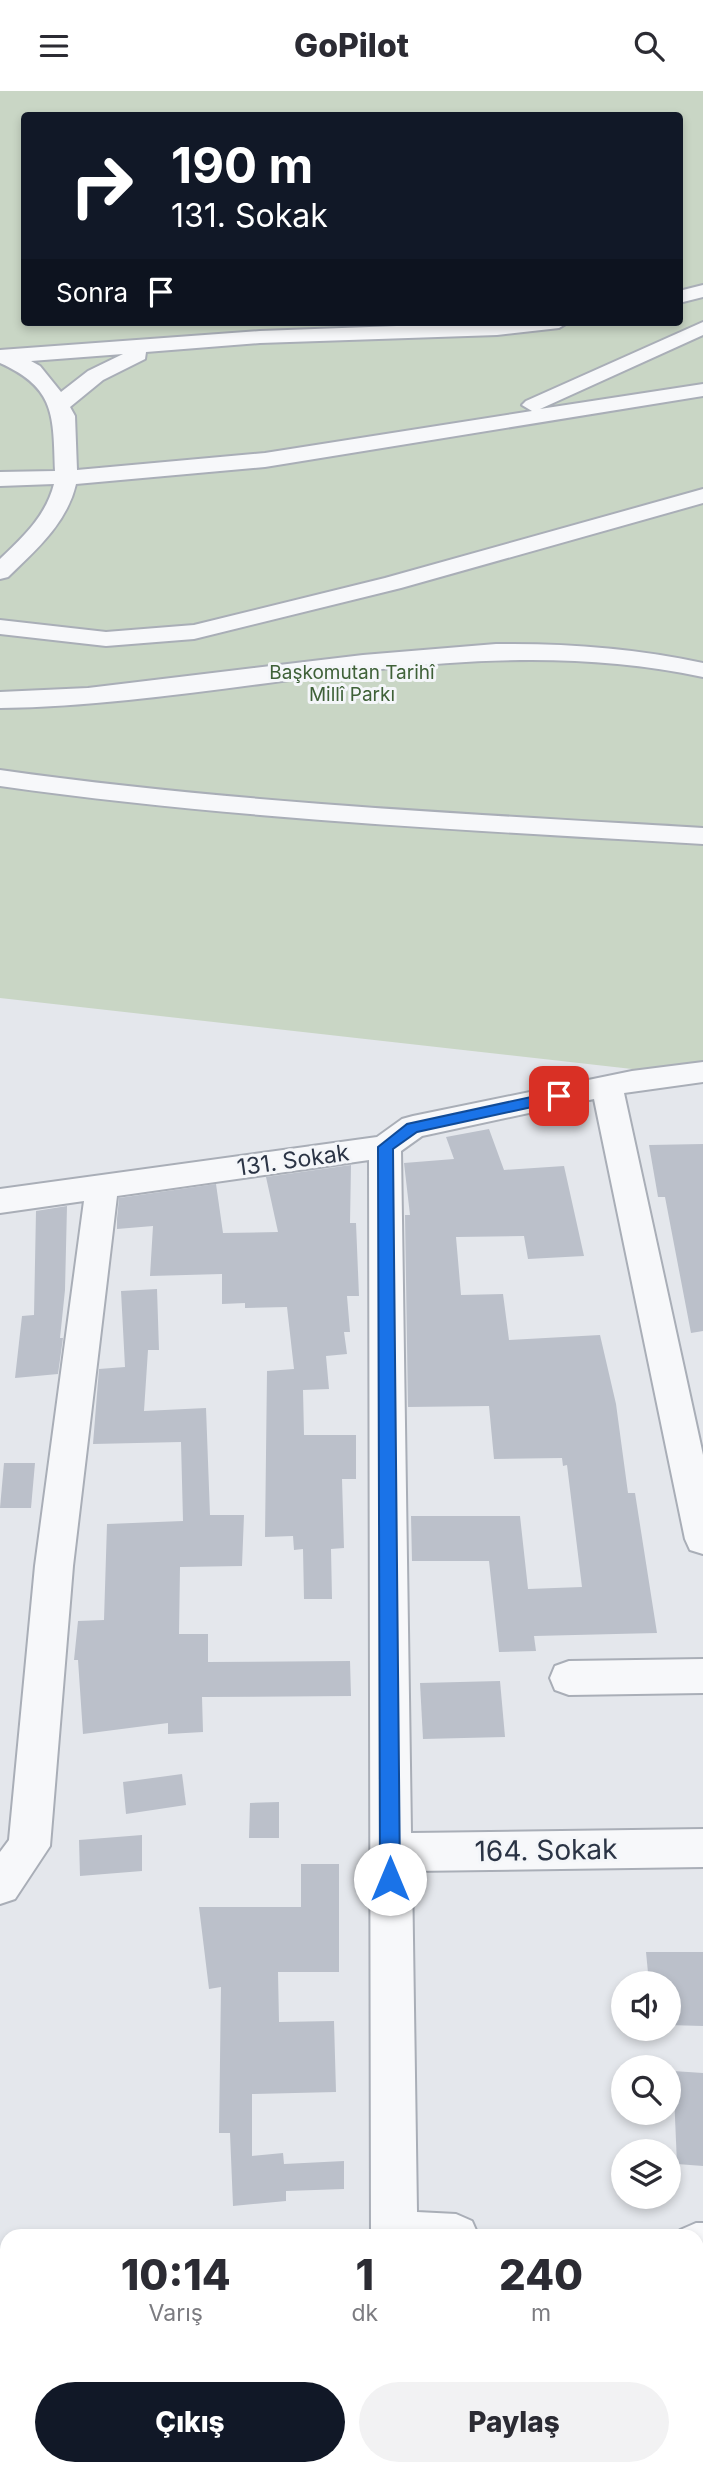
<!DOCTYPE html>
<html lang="tr">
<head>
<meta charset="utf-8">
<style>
  body { margin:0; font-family:Inter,sans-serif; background:#f2f2f3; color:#2b2b33; height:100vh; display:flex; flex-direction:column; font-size:26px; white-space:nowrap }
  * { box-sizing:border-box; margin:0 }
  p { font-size:23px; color:#7c7c81 }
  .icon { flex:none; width:38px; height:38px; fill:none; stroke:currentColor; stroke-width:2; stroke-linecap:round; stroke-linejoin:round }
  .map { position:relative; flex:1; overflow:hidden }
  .details { position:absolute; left:0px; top:2138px; width:704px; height:247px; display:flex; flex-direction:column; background:#fff; border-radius:21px 21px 0 0; box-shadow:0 4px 10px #0003 }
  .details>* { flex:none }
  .top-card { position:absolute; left:21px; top:21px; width:662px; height:214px; border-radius:7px; box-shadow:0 4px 10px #0003; background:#111827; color:#fff; overflow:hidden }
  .buttons { position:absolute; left:611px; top:1880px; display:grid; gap:14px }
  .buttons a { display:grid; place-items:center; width:70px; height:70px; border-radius:50%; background:#fff; box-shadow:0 4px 10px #0003; font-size:35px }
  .pin { position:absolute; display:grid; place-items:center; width:60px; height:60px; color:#fff; margin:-30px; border-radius:14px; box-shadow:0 4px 10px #0006 }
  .me { position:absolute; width:77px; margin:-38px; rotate:0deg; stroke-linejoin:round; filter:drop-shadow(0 0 5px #0008) }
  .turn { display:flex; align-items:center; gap:24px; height:147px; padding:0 35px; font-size:32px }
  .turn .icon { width:91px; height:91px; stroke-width:2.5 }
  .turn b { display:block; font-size:49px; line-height:60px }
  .then { display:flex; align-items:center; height:66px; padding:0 35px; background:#0003; gap:14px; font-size:26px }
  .eta { display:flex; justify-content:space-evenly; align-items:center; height:119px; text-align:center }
  .eta b { font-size:42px; font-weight:800; line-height:49px }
  .action { display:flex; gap:14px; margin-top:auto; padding:14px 35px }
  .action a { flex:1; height:80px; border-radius:42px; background:#111827; color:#fff; font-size:28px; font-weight:800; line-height:80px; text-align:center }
  .action a+a { background:#f2f2f3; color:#2b2b33 }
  header { display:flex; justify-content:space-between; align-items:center; height:91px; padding:0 35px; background:#fff; font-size:32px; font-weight:800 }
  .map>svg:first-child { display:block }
  .green { fill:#c9d6c5; fill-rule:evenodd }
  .building { fill:#bbc0ca }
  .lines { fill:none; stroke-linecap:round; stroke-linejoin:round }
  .minor-casing { stroke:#a9aeb7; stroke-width:4 }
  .minor { fill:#f7f8fa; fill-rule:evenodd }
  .route { fill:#1a73e8; stroke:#114b97; stroke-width:2 }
  .labels { text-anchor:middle; stroke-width:6; stroke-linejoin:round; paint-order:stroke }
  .far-park-label { font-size:19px; fill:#3f6138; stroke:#f4f6f9 }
  .street-label { font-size:23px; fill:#2b3445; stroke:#f4f6f9 }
  .near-street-label { font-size:28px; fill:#2b3445; stroke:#f4f6f9 }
</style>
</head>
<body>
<header><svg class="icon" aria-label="menu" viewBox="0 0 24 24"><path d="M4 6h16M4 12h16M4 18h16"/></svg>GoPilot<svg class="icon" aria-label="search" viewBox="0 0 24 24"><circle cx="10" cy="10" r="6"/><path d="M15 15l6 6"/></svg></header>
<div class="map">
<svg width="703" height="2385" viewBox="0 0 703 2385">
  <rect width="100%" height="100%" fill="#e4e7ec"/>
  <path class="green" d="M0 0H703V986L0 907ZM24 24H679V231H24Z"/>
  <g class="building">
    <polygon points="489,1038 504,1079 564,1075 584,1165 528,1168 524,1145 456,1146 461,1204 503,1203 509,1249 600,1244 616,1313 628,1402 635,1402 657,1542 534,1545 536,1560 499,1561 489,1470 412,1470 411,1425 520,1425 528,1498 582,1496 567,1374 563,1375 562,1367 494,1368 489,1315 408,1316 405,1124 410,1124 404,1072 454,1068 446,1046"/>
    <polygon points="703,1053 703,1240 691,1242 665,1106 658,1106 649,1054"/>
    <polygon points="351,1074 350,1132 356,1132 359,1205 347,1205 350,1241 344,1241 347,1263 326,1265 329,1298 303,1299 304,1344 356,1344 356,1388 342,1388 344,1457 331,1458 332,1508 304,1508 303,1458 294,1459 293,1445 265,1446 267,1280 294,1278 287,1216 245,1217 245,1212 222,1213 222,1183 150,1185 153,1135 117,1138 117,1128 119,1107 216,1093 223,1142 278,1141 266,1086"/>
    <polygon points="67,1115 65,1199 60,1247 63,1247 58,1283 15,1287 22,1225 34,1224 36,1120"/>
    <polygon points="157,1198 159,1259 148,1259 144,1320 206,1317 210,1424 244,1424 242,1475 180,1476 179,1543 208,1543 208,1571 350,1570 351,1605 202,1606 203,1641 168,1643 168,1632 83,1643 78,1569 74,1569 78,1530 104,1529 107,1433 183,1430 181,1351 93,1353 99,1278 125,1276 121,1200"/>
    <polygon points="4,1372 35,1372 31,1417 0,1417"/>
    <polygon points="500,1590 505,1646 423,1648 420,1592"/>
    <polygon points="182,1683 186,1714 126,1723 123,1691"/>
    <polygon points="279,1711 279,1747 249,1747 250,1712"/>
    <polygon points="142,1744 142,1780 80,1785 79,1749"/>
    <polygon points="301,1773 339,1773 339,1881 278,1881 279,1931 334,1930 336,2001 252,2003 252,2065 283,2062 284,2073 344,2070 344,2098 286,2100 286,2110 233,2115 230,2042 219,2042 221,1896 209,1898 199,1816 301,1816"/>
    <polygon points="646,1861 703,1861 703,1935 668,1934 668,1892 649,1892"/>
    <polygon points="673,1980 703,1982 703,2075 677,2073"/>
  </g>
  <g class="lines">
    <defs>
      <g id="minor">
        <polygon points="703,194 703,206 679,212 679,200"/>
        <path d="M506 231H569L559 237 497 244 260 252 146 261 145 268 103 289 70 316 75 325 77 379 265 362 532 320 522 314 526 310 703 231V244L540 318 703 293V305L265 376 76 393C67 432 36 459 8 486L0 488V468C23 446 46 425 54 393L0 395V381L55 380C53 325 56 297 0 272V259L260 240ZM123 263 88 280 61 301 40 275 31 270Z"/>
        <polygon points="703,398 703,412 401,497 194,548 106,555 0,543 0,529 106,541 194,534 385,487"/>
        <path d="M496 553C566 552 634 557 703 572V586C468 535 236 614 0 617V601L88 597 363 564Z"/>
        <path d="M0 679C233 712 468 723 703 737V753C468 739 233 728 0 695Z"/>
        <polygon points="703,971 703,991 624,1002 703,1364 703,1463 690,1459 685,1448 594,1008 422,1045 401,1060 411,1742 703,1738 703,1776 412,1780 417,2121 456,2123 472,2130 479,2146 371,2146 369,1069 117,1105 73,1475 50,1755 15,1808 0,1813 0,1761 9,1749 35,1475 84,1110 0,1122 0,1098 377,1046 402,1028 413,1025 632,980"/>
        <polygon points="703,1568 703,1602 569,1604 555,1599 550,1587 555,1575 569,1570"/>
        <polygon points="696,2132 703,2132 703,2178 696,2178 696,2146 677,2146 680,2139"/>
        <polygon points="7,2182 7,2230 0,2231 0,2183"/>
        <rect x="174" y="2378" width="50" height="7"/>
      </g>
    </defs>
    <use href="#minor" class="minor-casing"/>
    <use href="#minor" class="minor"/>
  </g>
  <polygon class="route" points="559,1000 566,1005 564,1009 417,1041 393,1058 400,1788 397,1795 390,1798 383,1795 380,1788 378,1056 407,1033"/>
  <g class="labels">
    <g class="far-park-label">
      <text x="352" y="588">Başkomutan Tarihî<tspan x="352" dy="22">Millî Parkı</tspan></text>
    </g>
    <g class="street-label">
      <text transform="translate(293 1069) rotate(-8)" y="8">131. Sokak</text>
    </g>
    <g class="near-street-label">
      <text transform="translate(546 1759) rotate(-1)" y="10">164. Sokak</text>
    </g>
  </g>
</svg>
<div class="buttons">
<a><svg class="icon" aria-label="sound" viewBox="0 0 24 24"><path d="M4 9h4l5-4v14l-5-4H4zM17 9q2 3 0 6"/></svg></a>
<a><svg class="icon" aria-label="search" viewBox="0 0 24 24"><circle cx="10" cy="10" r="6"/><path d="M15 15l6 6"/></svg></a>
<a><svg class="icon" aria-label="layers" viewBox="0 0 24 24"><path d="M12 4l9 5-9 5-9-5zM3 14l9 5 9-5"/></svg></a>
</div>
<div class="pin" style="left:559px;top:1005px;background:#d93025"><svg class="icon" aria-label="arrive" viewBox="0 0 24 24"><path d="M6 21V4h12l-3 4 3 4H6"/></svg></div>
<svg class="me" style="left:390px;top:1788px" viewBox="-20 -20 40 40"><circle r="19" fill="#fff"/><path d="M0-13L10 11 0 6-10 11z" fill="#1a73e8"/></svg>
<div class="top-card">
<div class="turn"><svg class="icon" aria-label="right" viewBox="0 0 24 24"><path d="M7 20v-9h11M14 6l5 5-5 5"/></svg><div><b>190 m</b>131. Sokak</div></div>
<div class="then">Sonra<svg class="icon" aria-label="arrive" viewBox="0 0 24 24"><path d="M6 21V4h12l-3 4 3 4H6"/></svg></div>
</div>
<section class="details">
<div class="eta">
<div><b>10:14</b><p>Varış</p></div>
<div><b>1</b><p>dk</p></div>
<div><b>240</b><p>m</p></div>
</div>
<div class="action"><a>Çıkış</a><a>Paylaş</a></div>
</section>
</div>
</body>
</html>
